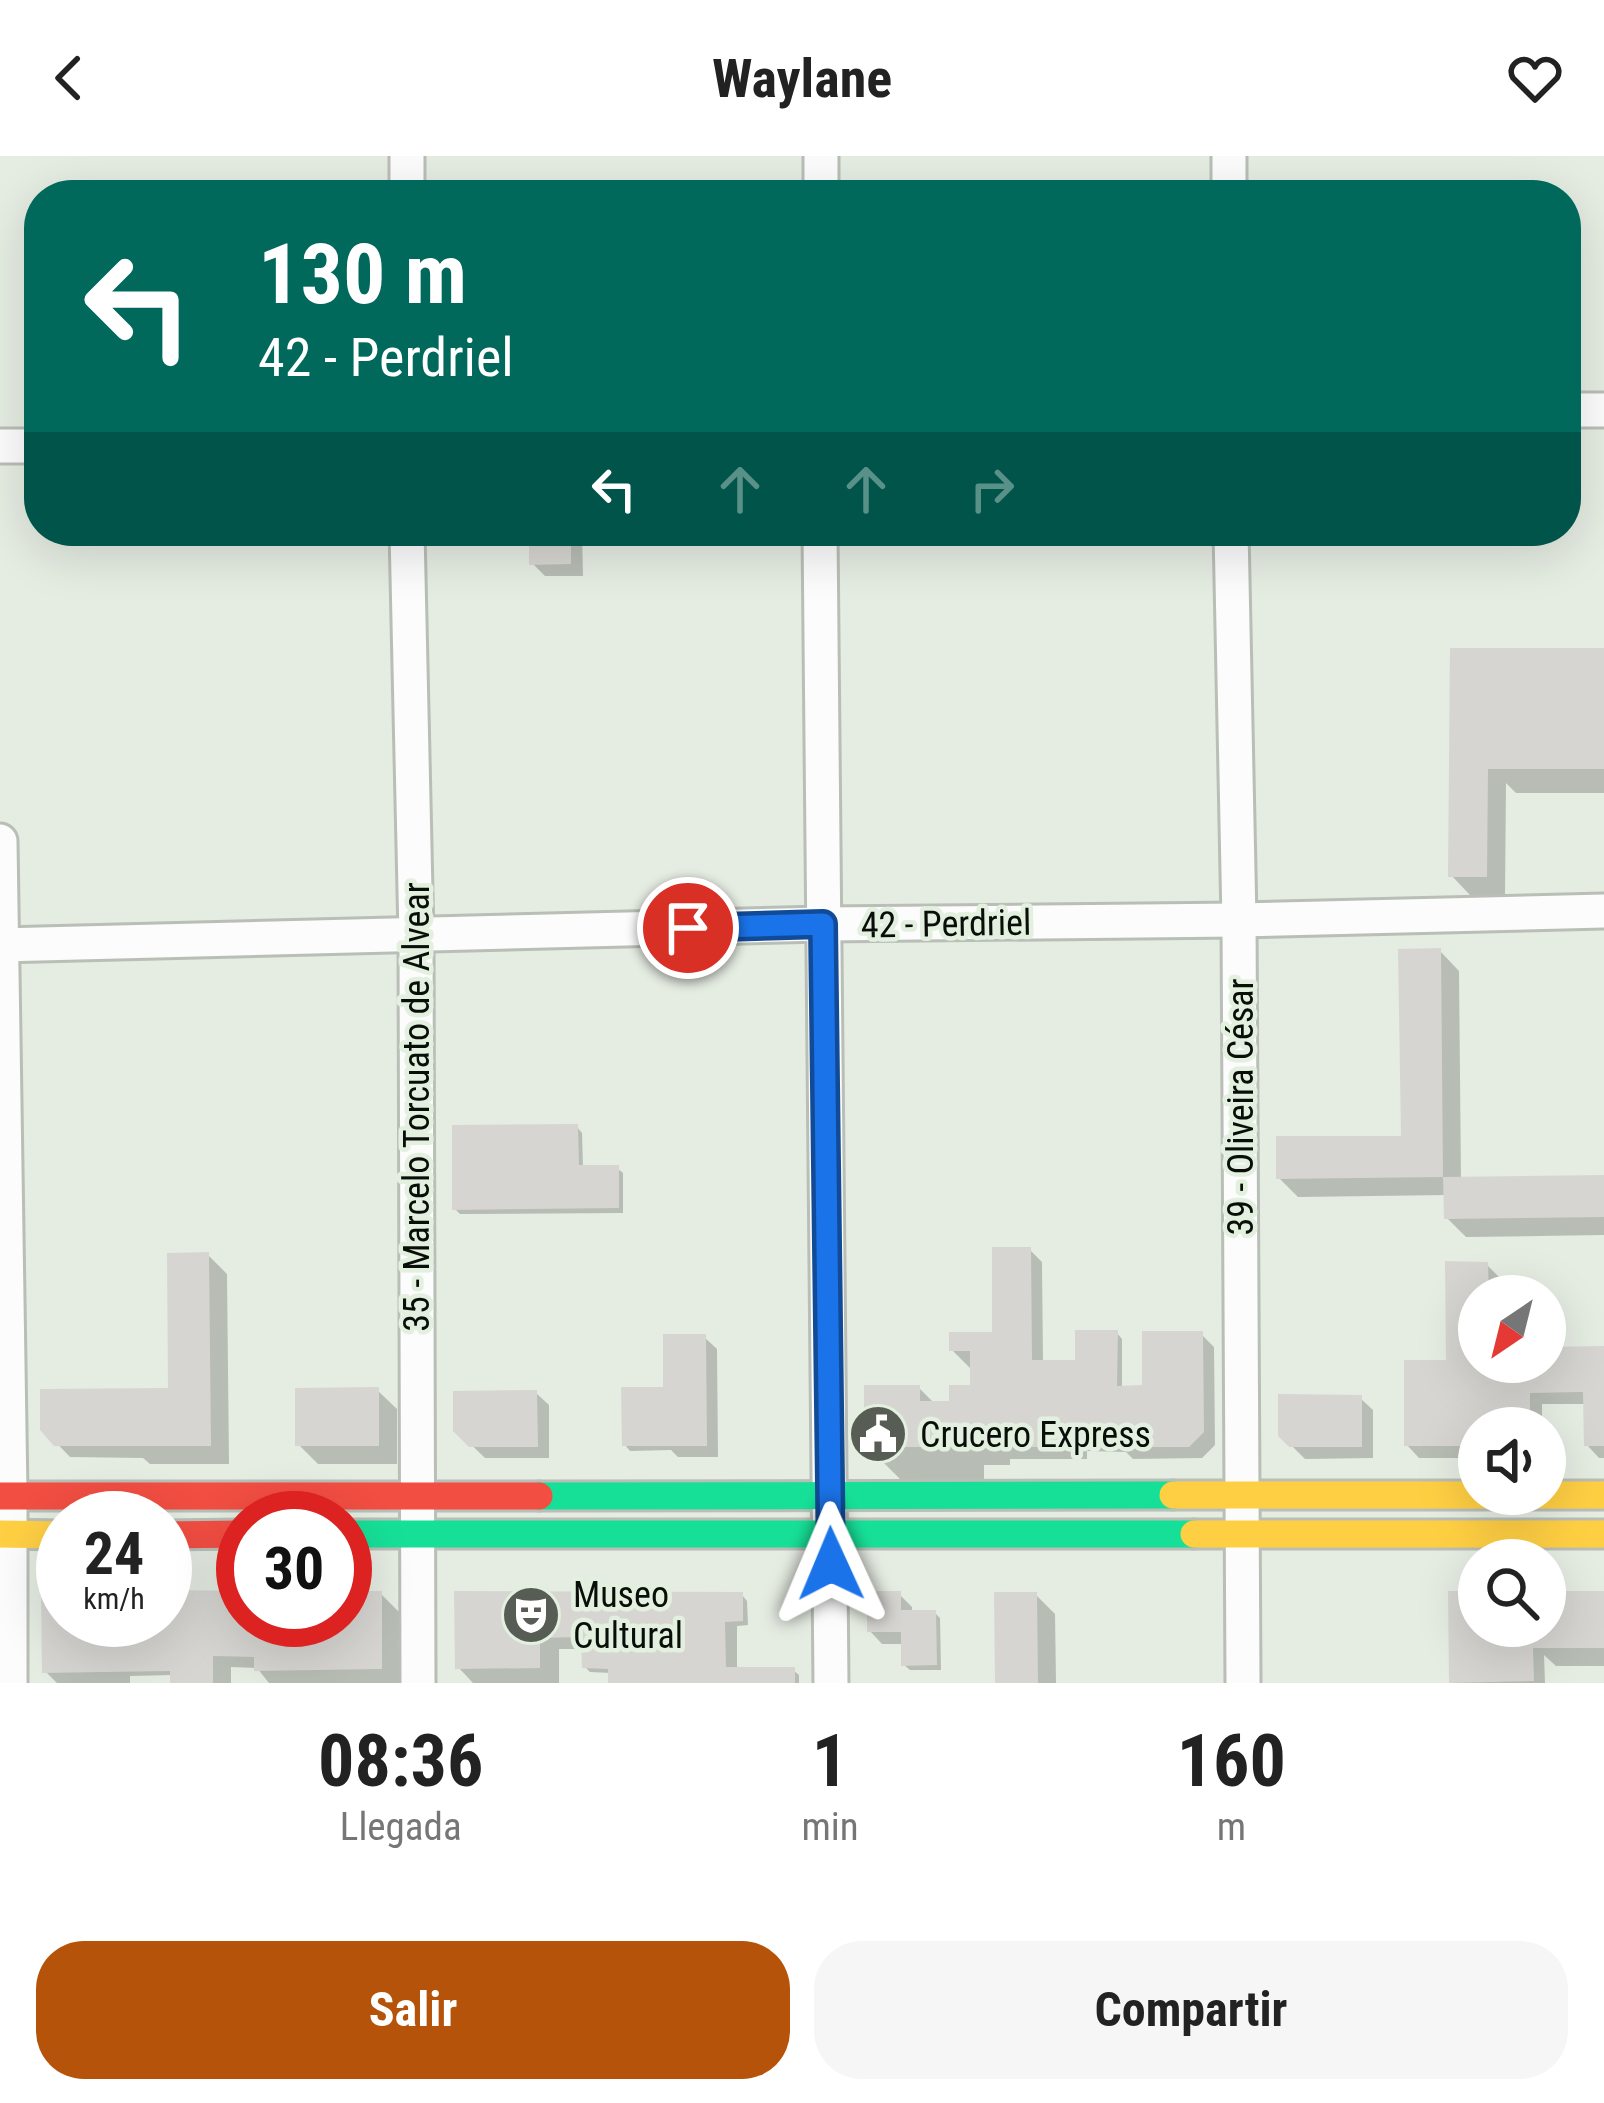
<!DOCTYPE html>
<html lang="es">
<head>
<meta charset="utf-8">
<style>
  body { margin:0; font-family:"Roboto Condensed",sans-serif; background:#f6f6f6; color:#222; height:100vh; display:flex; flex-direction:column; font-size:45px; white-space:nowrap }
  * { box-sizing:border-box; margin:0 }
  p { font-size:39px; color:#767676 }
  .icon { flex:none; width:66px; height:66px; fill:none; stroke:currentColor; stroke-width:2; stroke-linecap:round; stroke-linejoin:round }
  .map { position:relative; height:1527px; overflow:hidden }
  .sheet { display:flex; flex-direction:column; background:#fff; flex:1 }
  .sheet>* { flex:none }
  .guide { position:absolute; left:24px; top:24px; width:1557px; height:366px; border-radius:48px; box-shadow:0 12px 48px #0002; background:#00695c; color:#fff; overflow:hidden }
  .needle { width:78px; rotate:215deg }
  .tools { position:absolute; left:1458px; top:1119px; display:grid; gap:24px }
  .tools a { display:grid; place-items:center; width:108px; height:108px; border-radius:50%; background:#fff; box-shadow:0 12px 48px #0002; font-size:60px }
  .speed { position:absolute; left:36px; top:1335px; display:flex; gap:24px; font-size:60px; font-weight:700; text-align:center }
  .speed>* { display:grid; place-content:center; width:156px; height:156px; border-radius:50%; background:#fff; box-shadow:0 12px 48px #0002; line-height:1 }
  .speed small { font-size:30px; font-weight:400 }
  .speed .limit { border:18px solid #d22; background:#fff; color:#111 }
  .pin { position:absolute; display:grid; place-items:center; width:102px; height:102px; color:#fff; margin:-51px; border:6px solid #fff; border-radius:50%; box-shadow:0 3px 12px #0007 }
  .me { position:absolute; width:132px; margin:-66px; rotate:359deg; stroke-linejoin:round; filter:drop-shadow(0 0 9px #0008) }
  .turn { display:flex; align-items:center; gap:42px; height:252px; padding:0 36px; font-size:54px }
  .turn .icon { width:156px; height:156px; stroke-width:2.5 }
  .turn b { display:block; font-size:84px; line-height:102px }
  .lanes { display:flex; align-items:center; height:114px; padding:0 36px; background:#0003; justify-content:center; gap:60px; direction:ltr }
  .lanes .off { opacity:.35 }
  .eta { display:flex; justify-content:space-evenly; align-items:center; height:204px; text-align:center }
  .eta b { font-size:72px; font-weight:700; line-height:84px }
  .cta { display:flex; gap:24px; margin-top:auto; padding:24px 36px }
  .cta a { flex:1; height:138px; border-radius:48px; background:#b45309; color:#fff; font-size:48px; font-weight:700; line-height:138px; text-align:center }
  .cta a+a { background:#f6f6f6; color:#222 }
  header { display:flex; justify-content:space-between; align-items:center; height:156px; padding:0 36px; background:#fff; font-size:54px; font-weight:700 }
  .map>svg:first-child { display:block }
  .shadow { fill:#0003 }
  .building { fill:#d6d5d1 }
  .lines { fill:none; stroke-linecap:round; stroke-linejoin:round }
  .street-casing { stroke:#b9beb7; stroke-width:39 }
  .fast-casing { stroke:#b9beb7; stroke-width:33 }
  .slow-casing { stroke:#b9beb7; stroke-width:33 }
  .jam-casing { stroke:#b9beb7; stroke-width:33 }
  .street { stroke:#fbfcfb; stroke-width:33 }
  .fast { stroke:#16e098; stroke-width:27 }
  .slow { stroke:#ffcf43; stroke-width:27 }
  .jam { stroke:#f24e42; stroke-width:27 }
  .route-casing { stroke:#114b97; stroke-width:30 }
  .route { stroke:#1a73e8; stroke-width:21 }
  .labels { text-anchor:middle; stroke-width:9; stroke-linejoin:round; paint-order:stroke }
  .street-label { font-size:36px; fill:#0a0e09; stroke:#e3efdf }
  .poi-label { font-size:36px; fill:#0a0e09; stroke:#e3efdf; text-anchor:start }
</style>
</head>
<body>
<header><svg class="icon" aria-label="back" viewBox="0 0 24 24"><path d="M15 5l-7 7 7 7"/></svg>Waylane<svg class="icon" aria-label="heart" viewBox="0 0 24 24"><path d="M12 20l-8-8c-3-5 5-10 8-4 3-6 11-1 8 4z"/></svg></header>
<div class="map">
<svg width="1604" height="1527" viewBox="0 0 1604 1527">
  <rect width="100%" height="100%" fill="#e5ece2"/>
  <g class="shadow">
    <polygon points="532,375 582,375 583,420 545,420 532,407"/>
    <polygon points="1453,495 1604,495 1604,637 1516,637 1506,627 1505,739 1470,739 1451,719"/>
    <polygon points="1440,795 1459,815 1461,1024 1604,1022 1604,1079 1466,1081 1447,1062 1447,1039 1298,1041 1279,1022 1404,983"/>
    <polygon points="577,971 582,977 583,1012 617,1012 623,1017 623,1057 460,1058 455,1053"/>
    <polygon points="1030,1094 1042,1106 1043,1207 1074,1207 1117,1177 1122,1183 1122,1232 1145,1232 1201,1178 1214,1191 1215,1289 1202,1302 1133,1303 1126,1296 1087,1295 1087,1303 1010,1303 1010,1309 984,1309 984,1327 904,1327 867,1290 919,1232 935,1248 947,1248 973,1232 971,1213 952,1194 995,1179"/>
    <polygon points="208,1099 227,1118 229,1308 150,1308 143,1302 70,1301 43,1273 171,1235"/>
    <polygon points="1487,1109 1506,1128 1507,1140 1479,1140 1479,1206 1545,1206 1545,1193 1604,1193 1604,1302 1599,1302 1587,1289 1586,1248 1542,1248 1542,1272 1479,1272 1479,1309 1469,1309 1462,1302 1419,1302 1407,1289 1448,1207"/>
    <polygon points="704,1181 717,1193 718,1301 678,1301 671,1294 630,1295 625,1289 662,1234"/>
    <polygon points="377,1234 397,1253 397,1308 318,1308 298,1288"/>
    <polygon points="536,1237 549,1249 549,1302 485,1302 456,1274"/>
    <polygon points="1360,1242 1373,1254 1373,1302 1305,1303 1281,1279"/>
    <polygon points="63,1437 63,1464 165,1464 165,1437 243,1438 243,1464 345,1464 345,1438 381,1438 400,1457 401,1527 269,1527 257,1512 231,1511 231,1527 173,1527 173,1519 130,1520 130,1527 57,1527 45,1515"/>
    <polygon points="457,1438 742,1439 747,1445 748,1469 737,1470 737,1514 793,1514 799,1519 799,1527 611,1527 611,1517 590,1516 585,1511 585,1493 559,1493 559,1527 473,1527 458,1511"/>
    <polygon points="899,1438 912,1451 912,1457 935,1457 940,1462 941,1514 910,1514 904,1509 904,1488 882,1488 870,1475"/>
    <polygon points="1451,1438 1479,1438 1479,1470 1545,1470 1545,1438 1604,1438 1604,1510 1556,1510 1544,1499 1545,1527 1452,1527"/>
    <polygon points="1036,1439 1055,1458 1056,1527 998,1527"/>
  </g>
  <g class="building">
    <polygon points="529,375 571,375 571,408 529,409"/>
    <polygon points="1450,492 1604,492 1604,613 1488,613 1487,721 1448,721"/>
    <polygon points="1441,792 1443,1021 1276,1023 1276,980 1401,980 1398,793"/>
    <polygon points="578,968 579,1009 619,1009 619,1052 452,1054 452,969"/>
    <polygon points="1604,1019 1604,1061 1444,1063 1443,1021"/>
    <polygon points="992,1091 1031,1091 1032,1204 1075,1204 1075,1174 1118,1174 1117,1230 1142,1229 1142,1175 1203,1175 1204,1276 1189,1291 864,1291 864,1229 920,1229 920,1245 949,1245 949,1229 970,1229 970,1195 949,1195 949,1176 992,1176"/>
    <polygon points="209,1096 211,1290 54,1290 40,1274 40,1233 168,1232 167,1097"/>
    <polygon points="1445,1105 1488,1106 1489,1140 1479,1140 1479,1206 1545,1206 1545,1191 1604,1190 1604,1290 1584,1290 1583,1236 1530,1237 1530,1272 1479,1272 1479,1290 1404,1290 1404,1204 1446,1204"/>
    <polygon points="663,1178 706,1178 707,1290 622,1290 621,1231 663,1231"/>
    <polygon points="379,1231 379,1290 295,1290 295,1232"/>
    <polygon points="537,1234 538,1291 469,1291 453,1275 453,1235"/>
    <polygon points="1278,1238 1362,1239 1362,1291 1289,1291 1278,1280"/>
    <polygon points="41,1434 63,1434 63,1464 165,1464 165,1434 171,1434 243,1435 243,1464 345,1464 345,1435 382,1435 382,1513 254,1515 254,1501 213,1500 213,1527 170,1527 170,1515 42,1517"/>
    <polygon points="454,1435 743,1436 743,1465 725,1466 726,1511 795,1511 795,1527 608,1527 608,1513 582,1512 581,1481 540,1482 540,1512 455,1513"/>
    <polygon points="901,1435 901,1454 936,1454 937,1509 901,1510 901,1476 867,1476 867,1446 871,1439 877,1435"/>
    <polygon points="1448,1435 1479,1435 1479,1470 1545,1470 1545,1435 1604,1435 1604,1492 1533,1492 1534,1525 1449,1527"/>
    <polygon points="994,1436 1037,1436 1038,1527 995,1527"/>
  </g>
  <g class="lines">
    <defs>
      <g id="street">
        <polyline points="407,39 407,0"/>
        <polyline points="821,39 821,0"/>
        <polyline points="1229,39 1229,0"/>
        <polyline points="1566,254 1604,254"/>
        <polyline points="0,290 39,290"/>
        <polyline points="407,375 416,780 418,1527"/>
        <polyline points="820,375 831,1527"/>
        <polyline points="1231,375 1239,764 1243,1527"/>
        <polyline points="0,685 10,1339 10,1527"/>
        <polyline points="0,789 823,768 1239,764 1604,755"/>
      </g>
      <g id="fast">
        <polyline points="539,1340 1173,1339"/>
        <polyline points="345,1378 1194,1378"/>
      </g>
      <g id="slow">
        <polyline points="1173,1339 1604,1339"/>
        <polyline points="0,1378 63,1379"/>
        <polyline points="1194,1378 1604,1378"/>
      </g>
      <g id="jam">
        <polyline points="0,1340 539,1340"/>
        <polyline points="165,1379 243,1378"/>
      </g>
    </defs>
    <use href="#street" class="street-casing"/>
    <use href="#fast" class="fast-casing"/>
    <use href="#slow" class="slow-casing"/>
    <use href="#jam" class="jam-casing"/>
    <use href="#street" class="street"/>
    <use href="#fast" class="fast"/>
    <use href="#slow" class="slow"/>
    <use href="#jam" class="jam"/>
  </g>
  <g class="lines">
    <defs>
      <polyline id="route" points="688,772 823,768 831,1408"/>
    </defs>
    <use href="#route" class="route-casing"/>
    <use href="#route" class="route"/>
  </g>
  <defs>
    <symbol id="civic-disc" viewBox="-11 -11 22 22"><circle r="9.5" fill="#575c55" stroke="#e3efdf"/><path d="M-.6-6.5H3V-4.5H.6V-3L4-1V1h2V6H-6V1h2V-1L-.6-3ZM-1.2 2.5V6h2.4V2.5Z" fill="#fff"/></symbol>
    <symbol id="theatre-disc" viewBox="-11 -11 22 22"><circle r="9.5" fill="#575c55" stroke="#e3efdf"/><path d="M-5-5.5Q0-4 5-5.5V0Q5 5 0 6Q-5 5-5 0ZM-3.3-2.5H-1v1.5H-3.3ZM1-2.5H3.3v1.5H1ZM-2.8 1Q0 5.5 2.8 1Z" fill="#fff"/></symbol>
  </defs>
  <g fill-rule="evenodd">
    <use href="#civic-disc" x="845" y="1245" width="66" height="66"/>
    <use href="#theatre-disc" x="498" y="1426" width="66" height="66"/>
  </g>
  <g class="labels">
    <g class="street-label">
      <text transform="translate(946 767) rotate(-1)" y="13">42 - Perdriel</text>
      <text transform="translate(416 951) rotate(-90)" y="13">35 - Marcelo Torcuato de Alvear</text>
      <text transform="translate(1240 951) rotate(-90)" y="13">39 - Oliveira César</text>
    </g>
    <g class="poi-label">
      <text x="920" y="1291">Crucero Express</text>
      <text x="573" y="1451">Museo<tspan x="573" dy="41">Cultural</tspan></text>
    </g>
  </g>
</svg>
<div class="tools">
<a><svg class="needle" viewBox="-14 -14 28 28"><path d="M0-13l5 13h-10z" fill="#e53935"/><path d="M0 13l5-13h-10z" fill="#767676"/></svg></a>
<a><svg class="icon" aria-label="sound" viewBox="0 0 24 24"><path d="M4 9h4l5-4v14l-5-4H4zM17 9q2 3 0 6"/></svg></a>
<a><svg class="icon" aria-label="search" viewBox="0 0 24 24"><circle cx="10" cy="10" r="6"/><path d="M15 15l6 6"/></svg></a>
</div>
<div class="speed"><div>24<small>km/h</small></div><div class="limit">30</div></div>
<div class="pin" style="left:688px;top:772px;background:#d93025"><svg class="icon" aria-label="arrive" viewBox="0 0 24 24"><path d="M6 21V4h12l-3 4 3 4H6"/></svg></div>
<svg class="me" style="left:831px;top:1408px" viewBox="-20 -20 40 40"><path d="M0-17L14 15 0 8-14 15z" fill="#1a73e8" stroke="#fff" stroke-width="4"/></svg>
<div class="guide">
<div class="turn"><svg class="icon" aria-label="left" viewBox="0 0 24 24"><path d="M17 20v-9H6M10 6l-5 5 5 5"/></svg><div><b>130 m</b>42 - Perdriel</div></div>
<div class="lanes"><svg class="icon" aria-label="left" viewBox="0 0 24 24"><path d="M17 20v-9H6M10 6l-5 5 5 5"/></svg><svg class="icon off" aria-label="ahead" viewBox="0 0 24 24"><path d="M12 20V5M6 11l6-6 6 6"/></svg><svg class="icon off" aria-label="ahead" viewBox="0 0 24 24"><path d="M12 20V5M6 11l6-6 6 6"/></svg><svg class="icon off" aria-label="right" viewBox="0 0 24 24"><path d="M7 20v-9h11M14 6l5 5-5 5"/></svg></div>
</div>
</div>
<section class="sheet">
<div class="eta">
<div><b>08:36</b><p>Llegada</p></div>
<div><b>1</b><p>min</p></div>
<div><b>160</b><p>m</p></div>
</div>
<div class="cta"><a>Salir</a><a>Compartir</a></div>
</section>
</body>
</html>
